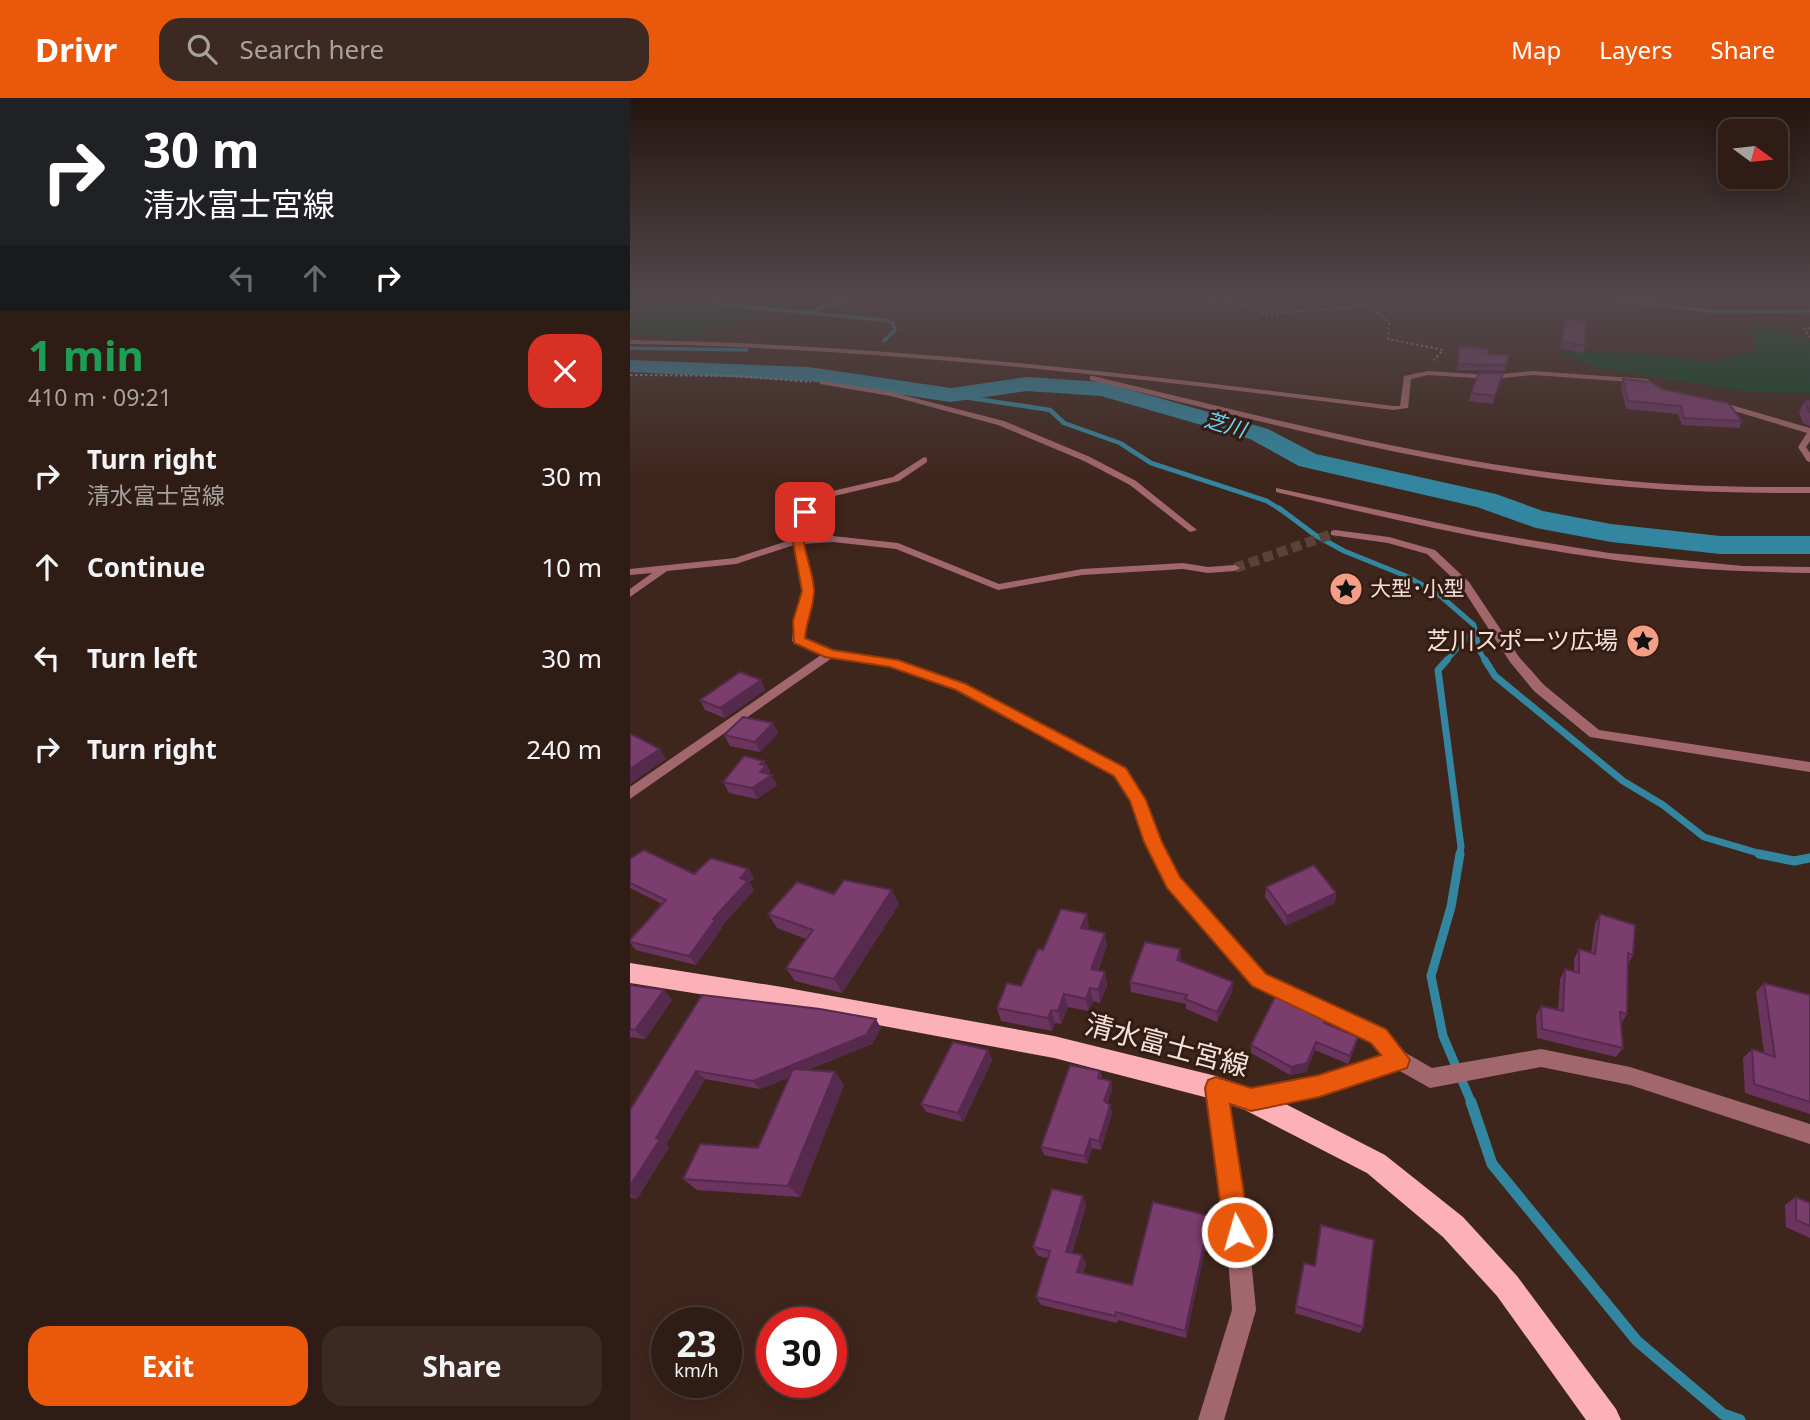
<!DOCTYPE html>
<html lang="en">
<head>
<meta charset="utf-8">
<style>
  body { margin:0; font-family:"Noto Sans","Noto Sans JP",sans-serif; background:#3b2922; color:#f1f3f6; height:100vh; display:flex; flex-direction:column; font-size:26px; white-space:nowrap }
  * { box-sizing:border-box; margin:0 }
  p { font-size:23px; color:#a7a1a0 }
  .icon { flex:none; width:38px; height:38px; fill:none; stroke:currentColor; stroke-width:2; stroke-linecap:round; stroke-linejoin:round }
  .map { position:relative; flex:1; overflow:hidden }
  .panel { display:flex; flex-direction:column; background:#2f1c15; width:630px }
  .panel>* { flex:none }
  .banner { background:#202124; color:#fff; overflow:hidden }
  .needle { width:46px; rotate:105deg }
  .tools { position:absolute; left:1088px; top:21px; display:grid; gap:14px }
  .tools a { display:grid; place-items:center; width:70px; height:70px; border-radius:14px; background:#2f1c15; box-shadow:0 4px 18px #0003,0 0 0 2px #4a3a34; font-size:35px }
  .speed { position:absolute; left:21px; top:1209px; display:flex; gap:14px; font-size:35px; font-weight:700; text-align:center }
  .speed>* { display:grid; place-content:center; width:91px; height:91px; border-radius:50%; background:#2f1c15; box-shadow:0 4px 18px #0003,0 0 0 2px #4a3a34; line-height:1 }
  .speed small { font-size:18px; font-weight:400 }
  .speed .limit { border:10px solid #d22; background:#fff; color:#111 }
  .pin { position:absolute; display:grid; place-items:center; width:60px; height:60px; color:#fff; margin:-30px; border-radius:14px; box-shadow:0 4px 10px #0006 }
  .me { position:absolute; width:77px; margin:-38px; rotate:354deg; stroke-linejoin:round; filter:drop-shadow(0 0 5px #0008) }
  .turn { display:flex; align-items:center; gap:24px; height:147px; padding:0 28px; font-size:32px }
  .turn .icon { width:91px; height:91px; stroke-width:2.5 }
  .turn b { display:block; font-size:49px; line-height:60px }
  .lanes { display:flex; align-items:center; height:66px; padding:0 28px; background:#0003; justify-content:center; gap:35px; direction:ltr }
  .lanes .off { opacity:.35 }
  .round { display:grid; place-items:center; flex:none; width:74px; height:74px; border-radius:21px; background:#3b2922 }
  .head { display:flex; align-items:center; justify-content:space-between; height:119px; padding:0 28px }
  h1 { font-size:42px; font-weight:700; line-height:52px; color:#1e9e55 }
  .button { display:flex; gap:14px; margin-top:auto; padding:14px 28px }
  .button a { flex:1; height:80px; border-radius:21px; background:#ea580c; color:#fff; font-size:28px; font-weight:700; line-height:80px; text-align:center }
  .button a+a { background:#3b2922; color:#f1f3f6 }
  ul { padding:0; list-style:none }
  li { display:flex; align-items:center; gap:21px; height:91px; padding:0 28px }
  li div { flex:1 }
  li b { display:block; font-size:26px }
  li em { font-style:normal }
  header { display:flex; align-items:center; gap:42px; box-sizing:border-box; height:98px; padding:0 35px; background:#ea580c; color:#fff }
  header strong { font-size:33px }
  nav { display:flex; gap:38px; margin-inline-start:auto; font-size:24px }
  .search { width:490px; height:63px; background:#3b2922; display:flex; align-items:center; gap:18px; box-sizing:border-box; padding:0 24px; border-radius:21px; color:#a7a1a0; font-size:26px }
  main { display:flex; flex:1; min-height:0 }
  .map>svg:first-child { display:block }
  .green { fill:#0b4423 }
  .lines { fill:none; stroke-linecap:round; stroke-linejoin:round }
  .stream-far5 { stroke:#32869f; stroke-width:3.5 }
  .stream-far4 { stroke:#32869f; stroke-width:4.5 }
  .stream-far3 { stroke:#32869f; stroke-width:5 }
  .stream-far2 { stroke:#32869f; stroke-width:7 }
  .stream-far1 { stroke:#32869f; stroke-width:9 }
  .stream { stroke:#32869f; stroke-width:11 }
  .river { fill:#32869f; fill-rule:evenodd }
  .minor-tunnel { stroke:#5a4239; stroke-width:10; stroke-dasharray:10 5; stroke-linecap:butt }
  .path { stroke:#9d887f; stroke-width:2; stroke-dasharray:2.5 2.5; stroke-linecap:butt }
  .service { fill:#a2676d; fill-rule:evenodd }
  .minor { fill:#a2676d; fill-rule:evenodd }
  .primary { fill:#fbb1b7; fill-rule:evenodd }
  .wall { fill:#6a345f }
  .shaded-wall { fill:#562a4d }
  .building { fill:#7b3c6e; stroke:#562a4d; stroke-width:2 }
  .route { fill:#ea580c; stroke:#983908; stroke-width:2 }
  .labels { text-anchor:middle; stroke-width:6; stroke-linejoin:round; paint-order:stroke }
  .far-water-label { font-size:21px; font-style:italic; fill:#68d7fa; stroke:#341c12 }
  .far-poi-label { font-size:21px; fill:#f3e2db; stroke:#341c12; text-anchor:start }
  .poi-label { font-size:24px; fill:#f3e2db; stroke:#341c12; text-anchor:end }
  .near-street-label { font-size:28px; fill:#f3e2db; stroke:#341c12 }
</style>
</head>
<body>
<header>
<strong>Drivr</strong>
<div class="search"><svg class="icon" aria-label="search" viewBox="0 0 24 24"><circle cx="10" cy="10" r="6"/><path d="M15 15l6 6"/></svg>Search here</div>
<nav><a>Map</a><a>Layers</a><a>Share</a></nav>
</header>
<main>
<section class="panel">
<div class="banner">
<div class="turn"><svg class="icon" aria-label="right" viewBox="0 0 24 24"><path d="M7 20v-9h11M14 6l5 5-5 5"/></svg><div><b>30 m</b>清水富士宮線</div></div>
<div class="lanes"><svg class="icon off" aria-label="left" viewBox="0 0 24 24"><path d="M17 20v-9H6M10 6l-5 5 5 5"/></svg><svg class="icon off" aria-label="ahead" viewBox="0 0 24 24"><path d="M12 20V5M6 11l6-6 6 6"/></svg><svg class="icon" aria-label="right" viewBox="0 0 24 24"><path d="M7 20v-9h11M14 6l5 5-5 5"/></svg></div>
</div>
<div class="head"><div><h1>1 min</h1><p>410 m · 09:21</p></div><a class="round" style="background:#d93025;color:#fff"><svg class="icon" aria-label="close" viewBox="0 0 24 24"><path d="M6 6l12 12M18 6L6 18"/></svg></a></div>
<ul>
<li><svg class="icon" aria-label="right" viewBox="0 0 24 24"><path d="M7 20v-9h11M14 6l5 5-5 5"/></svg><div><b>Turn right</b><p>清水富士宮線</p></div><em>30 m</em></li>
<li><svg class="icon" aria-label="ahead" viewBox="0 0 24 24"><path d="M12 20V5M6 11l6-6 6 6"/></svg><div><b>Continue</b></div><em>10 m</em></li>
<li><svg class="icon" aria-label="left" viewBox="0 0 24 24"><path d="M17 20v-9H6M10 6l-5 5 5 5"/></svg><div><b>Turn left</b></div><em>30 m</em></li>
<li><svg class="icon" aria-label="right" viewBox="0 0 24 24"><path d="M7 20v-9h11M14 6l5 5-5 5"/></svg><div><b>Turn right</b></div><em>240 m</em></li>
</ul>
<div class="button"><a>Exit</a><a>Share</a></div>
</section>
<div class="map">
<svg width="1180" height="1322" viewBox="0 0 1180 1322">
  <rect width="100%" height="100%" fill="#3f261c"/>
  <g class="green">
    <polygon points="0,198 205,198 51,240 0,236"/>
    <polygon points="1124,228 1153,230 1180,243 1180,295 1120,294 967,270 925,253 1008,255 1084,264 1124,252 1128,245 1114,232"/>
  </g>
  <g class="lines">
    <g class="stream-far5">
      <polyline points="77,198 77,201 96,207 254,222 263,225 265,232 254,243"/>
      <polyline points="957,198 1088,214 1180,213"/>
      <polyline points="177,215 229,198"/>
      <polyline points="0,250 117,252"/>
    </g>
    <polyline class="stream-far4" points="321,297 420,312 434,325 490,345 521,365 637,403 651,412"/>
    <g class="stream-far3">
      <polyline points="649,410 685,437 714,453 776,478 807,495 844,527 850,554 856,564"/>
      <polyline points="815,564 843,533"/>
    </g>
    <g class="stream-far2">
      <polyline points="817,562 808,572 831,749 829,758"/>
      <polyline points="855,562 865,578 993,683 1033,707 1074,739 1138,758"/>
    </g>
    <g class="stream-far1">
      <polyline points="830,756 821,809 801,878 813,938 842,1006"/>
      <polyline points="1129,756 1164,763 1180,760"/>
    </g>
    <polyline class="stream" points="841,1004 862,1066 1007,1243 1093,1316 1110,1322"/>
    <polygon class="river" points="0,262 179,269 321,290 397,279 473,284 638,331 686,356 866,396 913,413 981,426 1090,438 1180,438 1180,456 1090,456 981,444 906,430 847,409 669,368 620,341 471,298 397,293 321,304 179,283 0,274"/>
    <polyline class="minor-tunnel" points="605,470 705,435"/>
    <g class="path">
      <polyline points="544,198 619,207 626,213 636,216 736,208"/>
      <polyline points="731,198 734,207 745,212 759,225 758,241 813,252 804,262"/>
      <polyline points="1176,198 1180,200"/>
      <polyline points="1180,230 1174,231 1180,239"/>
      <polyline points="0,277 105,278 181,284"/>
    </g>
    <g class="service">
      <polygon points="192,283 261,294 374,323 460,359 506,383 567,432 560,434 500,387 454,363 368,327 261,298 190,286 190,284"/>
      <path d="M646 390 846 433 979 455 1113 468 1180 469V475C1136 474 1092 473 1048 469 912 457 778 425 646 394Z"/>
    </g>
    <g class="minor">
      <path d="M0 242C258 246 507 276 763 308H770L774 278 798 273 860 277 903 273 1017 281 1037 294 1030 296 1015 285 903 277 860 281 798 277 781 281 778 310 763 312C507 280 258 250 0 246Z"/>
      <path d="M463 278C640 320 818 368 1000 383 1060 389 1120 389 1180 389V395C1120 395 1060 394 1000 389 818 374 638 325 460 282V278Z"/>
      <polygon points="1084,302 1180,330 1180,343 1176,349 1180,355 1180,364 1177,363 1168,349 1177,335 1081,306 1080,304"/>
      <polygon points="294,359 297,360 297,364 269,383 200,399 179,415 171,433 172,440 203,438 268,445 369,486 452,471 553,465 578,469 605,467 610,470 605,473 578,475 553,471 452,477 368,492 266,451 203,444 174,446 184,493 176,523 174,541 203,553 267,562 336,586 495,670 515,702 531,744 549,781 635,876 756,932 776,955 802,970 911,951 1000,969 1180,1026 1180,1046 1000,987 911,969 800,990 768,972 689,998 622,1011 615,1008 612,1001 615,994 622,991 689,978 753,958 742,944 623,888 537,790 515,744 501,703 485,678 326,592 261,568 202,560 0,701 0,689 191,557 162,543 164,523 172,493 164,447 106,466 37,473 0,499 0,491 22,475 0,477 0,471 105,460 163,441 161,433 170,414 194,395 263,379"/>
      <polygon points="705,432 759,439 805,452 839,484 889,559 914,587 969,632 1180,664 1180,674 960,639 904,593 880,564 831,488 797,456 758,445 701,437 701,433"/>
      <polygon points="586,980 593,983 596,990 616,1108 626,1212 594,1322 568,1322 602,1212 594,1108 576,990 579,983"/>
    </g>
    <polygon class="primary" points="0,865 152,889 424,938 586,978 630,993 755,1057 833,1119 887,1178 986,1311 991,1322 956,1322 867,1198 813,1139 737,1075 615,1012 586,1002 424,960 152,909 0,885"/>
  </g>
  <g class="wall">
    <polygon points="935,221 955,248 953,255 930,250"/>
    <polygon points="829,248 858,256 878,264 875,273 827,272"/>
    <polygon points="873,275 863,306 839,303 841,295"/>
    <polygon points="993,281 1032,291 1112,323 1109,330 1052,327 1048,316 996,311 991,288"/>
    <polygon points="1175,302 1180,303 1180,328 1173,325 1169,314"/>
    <polygon points="131,582 135,592 95,620 75,612 70,602"/>
    <polygon points="148,635 130,654 100,648 94,637"/>
    <polygon points="134,663 140,673 139,674 147,687 127,701 99,695 93,684"/>
    <polygon points="0,761 64,776 118,771 124,780 119,784 124,792 91,829 92,830 66,867 6,852 0,845 0,842 32,806 0,790"/>
    <polygon points="636,789 706,795 705,805 656,828 635,799"/>
    <polygon points="204,796 269,806 212,895 165,883 156,870 176,841 147,830 138,816"/>
    <polygon points="970,816 1003,857 998,866 997,916 991,926 993,950 986,959 907,940 906,918 911,908 928,912 930,881 935,871 944,874 944,861 949,851 961,855 965,826"/>
    <polygon points="459,830 459,831 477,848 468,873 475,874 477,887 470,905 463,903 458,913 438,909 431,926 425,925 422,933 371,923 367,910 391,888 413,852"/>
    <polygon points="550,851 550,863 603,884 602,894 587,924 556,911 556,906 501,894 500,884"/>
    <polygon points="1134,885 1180,897 1180,1016 1115,995 1113,960 1122,951 1134,955 1126,894"/>
    <polygon points="0,887 34,892 42,902 15,941 0,939"/>
    <polygon points="72,897 251,930 242,946 178,972 205,974 214,987 170,1099 67,1092 53,1081 128,1050 160,979 130,991 75,981 36,1046 39,1049 7,1101 0,1099 0,1012"/>
    <polygon points="696,926 726,947 718,966 685,952 676,974 660,977 621,955 621,947"/>
    <polygon points="358,952 362,962 333,1024 296,1014 291,1006"/>
    <polygon points="470,973 472,981 482,991 478,1005 482,1015 471,1052 462,1050 457,1066 414,1057 411,1049"/>
    <polygon points="453,1098 456,1108 442,1155 456,1166 453,1176 502,1187 580,1118 580,1127 556,1240 488,1222 487,1225 411,1207 406,1199 418,1160 408,1158 403,1149"/>
    <polygon points="1166,1099 1180,1105 1180,1140 1156,1129 1155,1107"/>
    <polygon points="691,1127 733,1229 730,1235 665,1215 672,1171 684,1168"/>
  </g>
  <g class="shaded-wall">
    <polygon points="131,582 135,592 95,620 90,610"/>
    <polygon points="143,625 148,635 130,654 125,644"/>
    <polygon points="30,651 36,661 0,686 0,671"/>
    <polygon points="134,663 140,673 139,674 147,687 127,701 122,690 130,674 130,666"/>
    <polygon points="118,771 124,780 119,784 124,792 91,829 92,830 66,867 59,858 110,780"/>
    <polygon points="262,792 269,806 212,895 204,881"/>
    <polygon points="706,795 705,805 656,828 657,818"/>
    <polygon points="457,816 459,830 454,843 451,830"/>
    <polygon points="475,835 477,848 463,884 461,871"/>
    <polygon points="550,851 551,861 547,872 547,862"/>
    <polygon points="475,874 477,887 470,905 468,892"/>
    <polygon points="603,884 602,894 587,924 587,914"/>
    <polygon points="460,890 463,903 458,913 456,901"/>
    <polygon points="34,892 42,902 15,941 5,932"/>
    <polygon points="434,896 438,909 431,926 428,913"/>
    <polygon points="421,912 425,925 422,933 418,920"/>
    <polygon points="246,921 251,930 242,946 130,991 123,983"/>
    <polygon points="686,944 685,952 676,974 660,977 661,969"/>
    <polygon points="358,952 362,962 333,1024 328,1015"/>
    <polygon points="66,973 75,981 36,1046 39,1049 7,1101 0,1096 0,1088 26,1040"/>
    <polygon points="205,974 214,987 170,1099 158,1088"/>
    <polygon points="481,983 482,991 476,1012 474,1003"/>
    <polygon points="480,1007 482,1015 471,1052 469,1043"/>
    <polygon points="460,1041 462,1050 457,1066 454,1058"/>
    <polygon points="453,1098 456,1108 440,1163 436,1154"/>
    <polygon points="580,1118 580,1127 556,1240 555,1233"/>
    <polygon points="452,1157 456,1166 450,1183 447,1174"/>
  </g>
  <g class="building">
    <polygon points="935,221 956,223 955,248 932,243"/>
    <polygon points="829,248 859,251 858,256 879,257 876,267 828,266"/>
    <polygon points="849,275 873,275 865,298 841,295"/>
    <polygon points="993,281 1021,284 1032,291 1098,305 1112,323 1054,320 1051,308 998,303"/>
    <polygon points="1175,302 1180,303 1180,314 1179,314"/>
    <polygon points="110,574 131,582 90,610 70,602"/>
    <polygon points="113,619 143,625 125,644 94,637"/>
    <polygon points="0,636 1,636 30,651 0,671"/>
    <polygon points="114,658 134,663 130,666 136,668 130,674 142,677 122,690 93,684"/>
    <polygon points="14,752 64,776 81,760 118,771 110,780 118,783 83,821 85,822 59,858 0,844 0,842 36,802 0,785 0,761"/>
    <polygon points="684,767 706,795 657,818 636,789"/>
    <polygon points="214,782 262,792 204,881 156,870 183,832 138,816 167,784 204,796"/>
    <polygon points="431,811 457,816 451,830 475,835 461,871 475,874 468,892 460,890 456,901 434,896 428,913 421,912 418,920 367,910 377,885 391,888 408,851 413,852"/>
    <polygon points="970,816 1005,827 1003,857 998,855 997,916 990,914 993,950 912,931 911,908 933,913 935,871 949,875 949,851 965,856"/>
    <polygon points="515,844 550,851 547,862 603,884 587,914 555,901 557,897 500,884"/>
    <polygon points="1134,885 1180,897 1180,1004 1124,986 1122,951 1145,959"/>
    <polygon points="0,887 34,892 5,932 0,931"/>
    <polygon points="647,895 697,917 694,925 728,939 720,958 686,944 677,965 661,969 621,947"/>
    <polygon points="72,897 190,911 246,921 236,937 123,983 66,973 26,1040 30,1041 0,1088 0,1012"/>
    <polygon points="323,944 358,952 328,1015 291,1006"/>
    <polygon points="440,967 470,973 468,980 481,983 474,1003 480,1007 469,1043 460,1041 454,1058 411,1049"/>
    <polygon points="163,971 205,974 158,1088 53,1081 70,1046 128,1050"/>
    <polygon points="422,1091 453,1098 436,1154 452,1157 447,1174 502,1187 523,1104 580,1118 555,1233 486,1214 485,1218 406,1199 420,1153 403,1149"/>
    <polygon points="1166,1099 1180,1105 1180,1128 1166,1122"/>
    <polygon points="691,1127 744,1142 733,1229 666,1208 674,1165 685,1168"/>
  </g>
  <linearGradient id="sky" x2="0" y2="1"><stop stop-color="#23150f"/><stop offset="0.52" stop-color="#52474b"/><stop offset="1" stop-color="#52474b" stop-opacity="0"/></linearGradient>
  <rect width="1180" height="383" fill="url(#sky)"/>
  <path class="route" d="M175 411 181 414C165 447 181 458 184 491 185 506 176 524 175 540L203 552 268 562 336 586 496 670 516 702 532 744 550 779 636 876 756 931 780 962 777 970 689 999 621 1013 600 1006 620 1134 616 1143 607 1146 598 1143 594 1134 575 990 578 982 586 979 621 990 689 977 751 957 741 945 622 888 537 790 514 744 500 703 484 678 326 592 260 569 195 559 164 545 163 523 172 493 161 433 170 414Z"/>
  <defs>
    <symbol id="sight-disc" viewBox="-11 -11 22 22"><circle r="9.5" fill="#f49e86" stroke="#341c12"/><path d="M0-6L1.8-2.2L6-1.7L2.9 1.2L3.7 5.4L0 3.3L-3.7 5.4L-2.9 1.2L-6-1.7L-1.8-2.2Z" fill="#111"/></symbol>
  </defs>
  <g fill-rule="evenodd">
    <use href="#sight-disc" x="697" y="472" width="38" height="38"/>
    <use href="#sight-disc" x="994" y="524" width="38" height="38"/>
  </g>
  <g class="labels">
    <g class="far-water-label">
      <text transform="translate(595 327) rotate(16)" y="7">芝川</text>
    </g>
    <g class="far-poi-label">
      <text x="740" y="498">大型･小型</text>
    </g>
    <g class="poi-label">
      <text x="988" y="551">芝川スポーツ広場</text>
    </g>
    <g class="near-street-label">
      <text transform="translate(537 947) rotate(15)" y="10">清水富士宮線</text>
    </g>
  </g>
</svg>
<div class="tools">
<a><svg class="needle" viewBox="-14 -14 28 28"><path d="M0-13l5 13h-10z" fill="#e53935"/><path d="M0 13l5-13h-10z" fill="#a7a1a0"/></svg></a>
</div>
<div class="speed"><div>23<small>km/h</small></div><div class="limit">30</div></div>
<div class="pin" style="left:175px;top:414px;background:#d93025"><svg class="icon" aria-label="arrive" viewBox="0 0 24 24"><path d="M6 21V4h12l-3 4 3 4H6"/></svg></div>
<svg class="me" style="left:607px;top:1134px" viewBox="-20 -20 40 40"><circle r="17" fill="#ea580c" stroke="#fff" stroke-width="3"/><path d="M0-11L8 9 0 5-8 9z" fill="#fff"/></svg>
</div>
</main>
</body>
</html>
